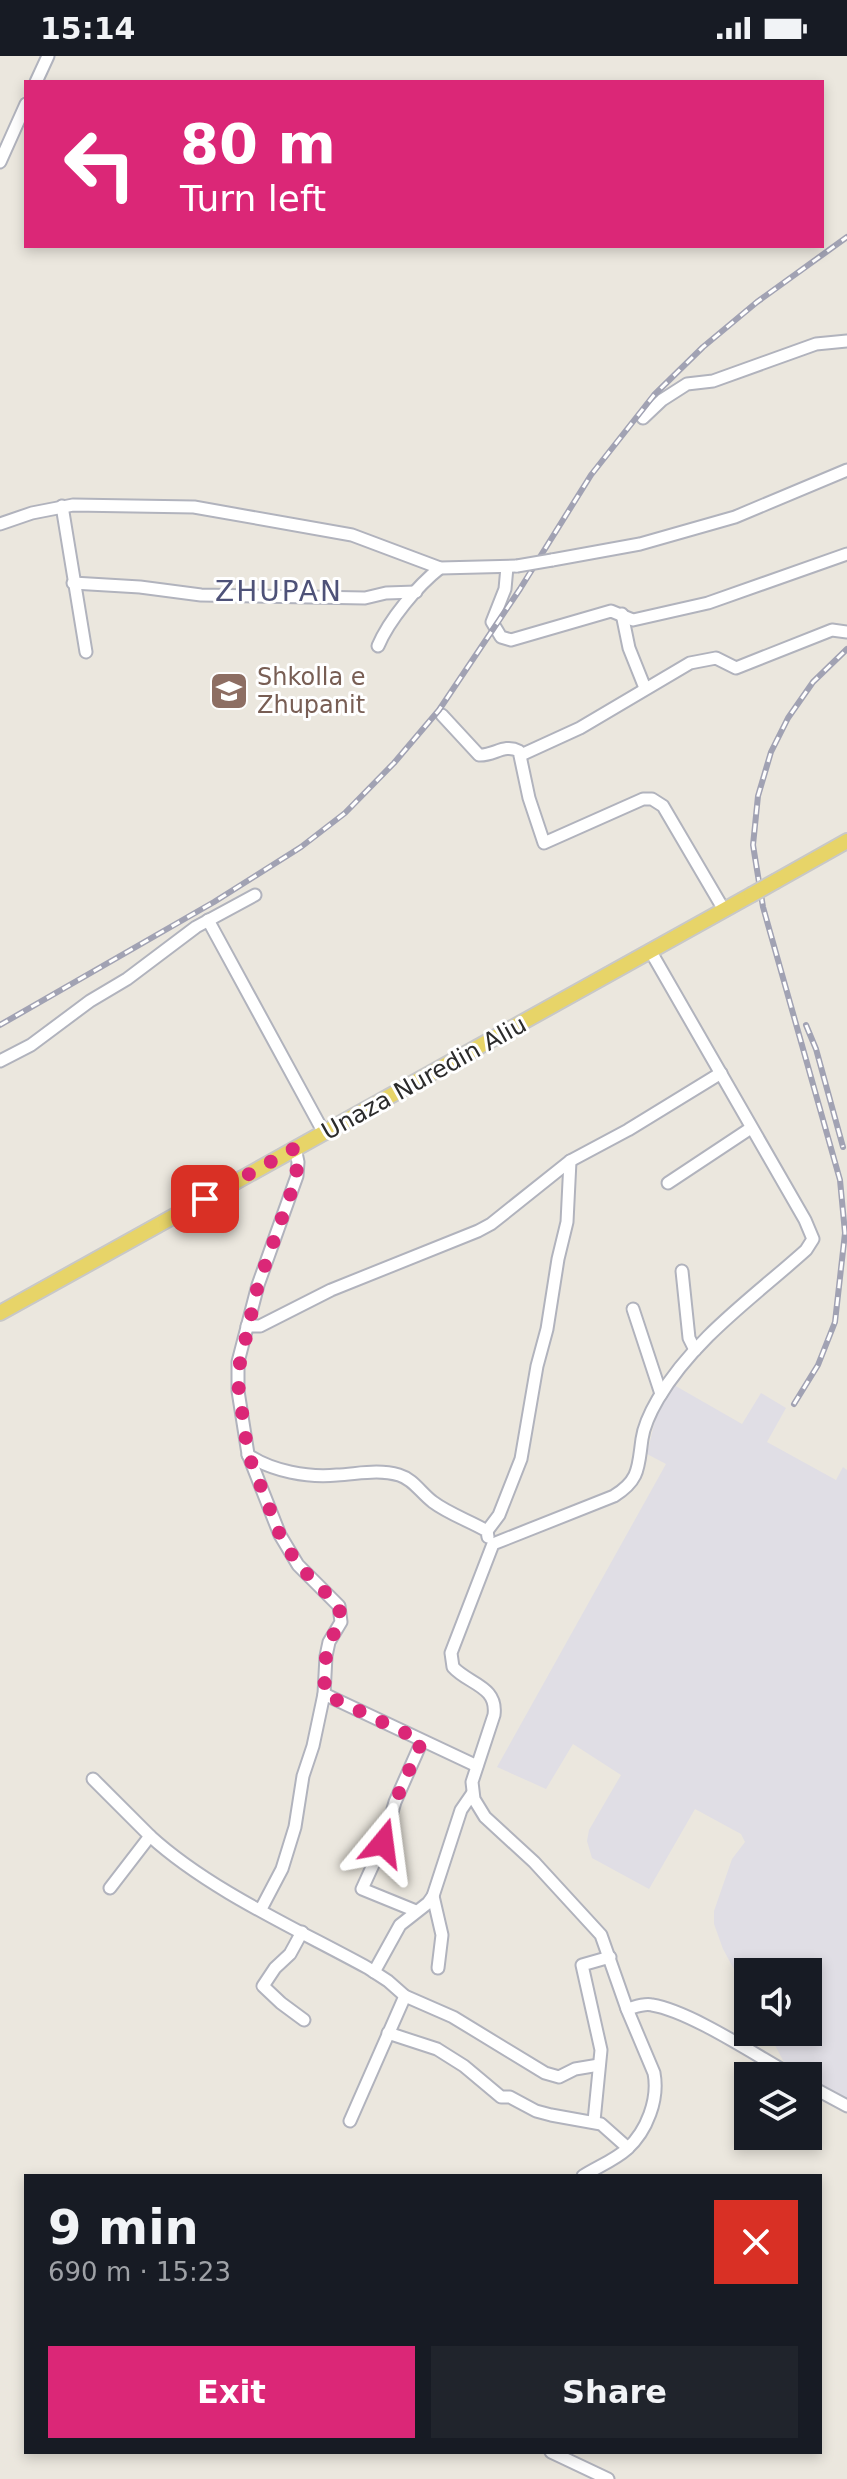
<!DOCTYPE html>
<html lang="en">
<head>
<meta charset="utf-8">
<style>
  body { margin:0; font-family:"DejaVu Sans",sans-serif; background:#20242c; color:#f1f3f6; height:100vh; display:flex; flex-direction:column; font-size:30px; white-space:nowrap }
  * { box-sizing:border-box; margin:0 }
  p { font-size:26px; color:#9ea1a6 }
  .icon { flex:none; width:44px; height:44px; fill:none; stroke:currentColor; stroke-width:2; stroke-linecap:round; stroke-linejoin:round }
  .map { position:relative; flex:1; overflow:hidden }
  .details { position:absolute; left:24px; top:2118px; width:798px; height:280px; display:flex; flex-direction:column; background:#171b24; border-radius:0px; box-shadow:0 4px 12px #0003 }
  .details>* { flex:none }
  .hud { position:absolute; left:24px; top:24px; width:800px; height:168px; border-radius:0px; box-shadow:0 4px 12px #0003; background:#db2777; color:#fff; overflow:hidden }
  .fabs { position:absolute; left:734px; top:1902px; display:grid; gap:16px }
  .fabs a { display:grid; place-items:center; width:88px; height:88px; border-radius:0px; background:#171b24; box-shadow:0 4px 12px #0003; font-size:40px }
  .pin { position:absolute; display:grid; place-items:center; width:68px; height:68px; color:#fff; margin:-34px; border-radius:16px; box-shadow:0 4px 12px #0006 }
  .me { position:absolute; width:88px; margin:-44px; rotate:16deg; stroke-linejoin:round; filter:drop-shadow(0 0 6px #0008) }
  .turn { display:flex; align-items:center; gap:28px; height:168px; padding:0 24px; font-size:36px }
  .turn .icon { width:104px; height:104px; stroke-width:2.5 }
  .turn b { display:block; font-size:56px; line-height:68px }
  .round { display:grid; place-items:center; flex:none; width:84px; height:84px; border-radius:0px; background:#20242c }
  .headline { display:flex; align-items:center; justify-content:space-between; height:136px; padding:0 24px }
  h1 { font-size:48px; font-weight:600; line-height:60px }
  .primary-button { display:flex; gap:16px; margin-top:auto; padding:16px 24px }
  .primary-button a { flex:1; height:92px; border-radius:0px; background:#db2777; color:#fff; font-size:32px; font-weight:600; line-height:92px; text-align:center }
  .primary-button a+a { background:#20242c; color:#f1f3f6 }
  .status { display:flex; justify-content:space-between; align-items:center; height:56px; padding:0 40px; background:#171b24; direction:ltr }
  .status svg { height:22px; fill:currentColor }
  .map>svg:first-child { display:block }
  .industrial { fill:#e0dee5 }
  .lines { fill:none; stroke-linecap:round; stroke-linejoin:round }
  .minor-casing { stroke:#b1b3bd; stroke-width:15 }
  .major-casing { stroke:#c8c8c8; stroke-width:18 }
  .minor { stroke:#fff; stroke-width:11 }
  .major { stroke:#e7d468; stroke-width:14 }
  .rail-casing { stroke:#a1a2b3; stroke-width:6 }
  .rail { stroke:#fff; stroke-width:3; stroke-dasharray:9; stroke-linecap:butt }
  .minor-bridge-casing { stroke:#b1b3bd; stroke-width:15; stroke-linecap:butt }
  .major-bridge-casing { stroke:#c8c8c8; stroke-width:18; stroke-linecap:butt }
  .minor-bridge { stroke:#fff; stroke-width:11 }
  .major-bridge { stroke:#e7d468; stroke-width:14 }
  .route { stroke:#db2777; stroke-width:14; stroke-dasharray:0 25.2 }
  .labels { text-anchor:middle; stroke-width:6; stroke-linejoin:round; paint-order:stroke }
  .education-label { font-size:24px; fill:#785e54; stroke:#fff; text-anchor:start }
  .street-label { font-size:24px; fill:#2b2b2b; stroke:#fff }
  .quarter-label { font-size:28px; letter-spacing:2px; fill:#4e5278; stroke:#fff }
</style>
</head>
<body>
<div class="status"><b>15:14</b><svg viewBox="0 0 49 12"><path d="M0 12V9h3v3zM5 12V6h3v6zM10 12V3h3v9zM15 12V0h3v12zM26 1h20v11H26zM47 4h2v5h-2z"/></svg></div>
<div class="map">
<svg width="847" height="2423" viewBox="0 0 847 2423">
  <rect width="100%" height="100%" fill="#ebe7de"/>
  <polygon class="industrial" points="674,1329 742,1368 761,1337 786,1352 767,1386 836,1424 843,1411 847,1414 847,2044 786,2010 768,1976 808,1976 808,1916 748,1916 748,1939 723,1893 714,1868 714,1855 732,1803 745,1786 741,1778 695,1753 649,1833 592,1802 587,1785 589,1774 621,1719 573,1688 546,1733 497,1711 666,1408 647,1398 656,1360"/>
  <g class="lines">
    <defs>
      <g id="minor">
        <polyline points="36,26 48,0"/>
        <polyline points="0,106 26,48"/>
        <polyline points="643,362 662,344 687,328 713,325 816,288 847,285"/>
        <polyline points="62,450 86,596"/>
        <polyline points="0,468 32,457 73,449 194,451 352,479 440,512 517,510"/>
        <polyline points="552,504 640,488 735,461 847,414"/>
        <polyline points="507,511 505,533 492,566 501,581 511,584 611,555 633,564 708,547 847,498"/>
        <polyline points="73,527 140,531 201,539 365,542 386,537 416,536"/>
        <polyline points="622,558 629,592 645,632"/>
        <path d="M378 590C389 564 417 530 440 512"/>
        <path d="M442 659 479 699C494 700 504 687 519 695L529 742 544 787 643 743H652L663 750 724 854"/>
        <polyline points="521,699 580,672 690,607 716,602 736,612 832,574 847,576"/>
        <polyline points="208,864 324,1077"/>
        <polyline points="0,1005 31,989 90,945 127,923 196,871 255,839"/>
        <polyline points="668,1127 751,1072"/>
        <polyline points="682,1215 689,1282 695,1294"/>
        <polyline points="633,1253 661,1338"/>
        <polyline points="247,1270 260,1270 331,1234 478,1175 491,1168 570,1105 628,1074 721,1017"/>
        <path d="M248 1399C272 1415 308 1422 337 1419 358 1418 378 1413 399 1419 413 1423 421 1437 433 1446 449 1458 470 1465 487 1475L488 1481"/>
        <polyline points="487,1475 499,1459 521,1403 537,1310 547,1273 558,1203 567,1166 570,1105"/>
        <polyline points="324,1638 477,1710"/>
        <polyline points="93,1723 150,1780"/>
        <path d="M110 1832 150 1780C209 1834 297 1873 368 1912L388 1925 405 1940 453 1961 545 2017 559 2021 575 2013 599 2009"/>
        <polyline points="433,1840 442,1879 438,1912"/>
        <polyline points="261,1853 282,1813 295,1771 303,1720 313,1690 324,1638 326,1600 329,1586 341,1566 339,1550 298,1509 280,1479 248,1398 238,1335 238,1306 258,1229 297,1120 298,1106 295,1092"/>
        <polyline points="416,1855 362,1833 383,1787 395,1746 422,1685"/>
        <polyline points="302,1876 290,1898 275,1912 263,1930 281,1947 304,1964"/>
        <polyline points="374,1916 400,1869 428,1847 433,1840 461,1754 472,1738"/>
        <path d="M627 1953C635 1951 644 1947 652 1949 690 1955 757 2000 793 2020"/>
        <polyline points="388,1977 437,1993 464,2010 501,2041 510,2041 536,2055 551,2059 601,2068 628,2092"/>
        <polyline points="808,2029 847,2050"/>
        <polyline points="350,2065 405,1940"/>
        <polyline points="594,2065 601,1994 582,1909 610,1901"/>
        <path d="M583 2120C597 2111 615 2104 627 2093 647 2075 659 2043 654 2017L627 1953 601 1879 534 1806 485 1761 474 1743 472 1726 494 1659C498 1630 468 1628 453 1611L451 1597 493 1488 614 1440C640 1424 638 1411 642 1383 644 1369 651 1355 658 1343 694 1282 755 1240 806 1194L813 1183 805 1164 651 896"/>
        <polyline points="551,2396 608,2423"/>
      </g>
      <g id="major">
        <polyline points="776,825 847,785"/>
        <polyline points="0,1257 751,839"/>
      </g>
    </defs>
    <use href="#minor" class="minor-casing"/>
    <use href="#major" class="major-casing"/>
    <use href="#minor" class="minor"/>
    <use href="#major" class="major"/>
    <defs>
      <g id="rail">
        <polyline points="0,969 214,846 301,791 345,757 394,707 439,654 520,533 591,419 654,339 703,291 757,246 847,181"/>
        <polyline points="806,969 816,993 843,1091"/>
        <polyline points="794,1348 818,1309 835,1266 845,1177 840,1124 763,851 753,789 758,740 771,696 788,662 813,626 847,593"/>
      </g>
    </defs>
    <use href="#rail" class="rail-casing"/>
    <use href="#rail" class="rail"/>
    <defs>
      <polyline id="minor-bridge" points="517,510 552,504"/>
      <polyline id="major-bridge" points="751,839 776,825"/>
    </defs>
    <use href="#minor-bridge" class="minor-bridge-casing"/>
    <use href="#major-bridge" class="major-bridge-casing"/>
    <use href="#minor-bridge" class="minor-bridge"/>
    <use href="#major-bridge" class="major-bridge"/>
  </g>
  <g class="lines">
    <polyline class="route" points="205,1143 295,1092 297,1120 258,1229 237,1320 248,1398 280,1479 298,1509 339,1550 341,1566 329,1586 326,1600 324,1638 422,1685 395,1746 383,1787"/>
  </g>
  <defs>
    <symbol id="school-square" viewBox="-11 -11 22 22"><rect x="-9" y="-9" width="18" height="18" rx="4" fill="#8d6e63" stroke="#fff"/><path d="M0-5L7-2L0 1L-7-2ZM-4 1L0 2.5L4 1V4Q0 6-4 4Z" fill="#fff"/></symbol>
  </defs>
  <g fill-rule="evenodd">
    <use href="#school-square" x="207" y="613" width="44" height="44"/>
  </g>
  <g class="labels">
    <g class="education-label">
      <text x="257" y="629">Shkolla e<tspan x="257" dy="28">Zhupanit</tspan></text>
    </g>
    <g class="street-label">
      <text transform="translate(424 1022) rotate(-29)" y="8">Unaza Nuredin Aliu</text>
    </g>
    <g class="quarter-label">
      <text x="279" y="545">ZHUPAN</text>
    </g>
  </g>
</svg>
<div class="fabs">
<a><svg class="icon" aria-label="sound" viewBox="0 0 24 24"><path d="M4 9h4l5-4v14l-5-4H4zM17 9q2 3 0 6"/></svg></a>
<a><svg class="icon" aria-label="layers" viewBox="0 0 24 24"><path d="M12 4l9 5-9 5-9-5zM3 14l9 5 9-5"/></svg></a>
</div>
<div class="pin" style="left:205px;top:1143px;background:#d93025"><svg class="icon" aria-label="arrive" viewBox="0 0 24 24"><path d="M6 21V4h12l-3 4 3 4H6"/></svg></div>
<svg class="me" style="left:383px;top:1787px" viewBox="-20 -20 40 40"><path d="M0-17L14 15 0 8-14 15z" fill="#db2777" stroke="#fff" stroke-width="4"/></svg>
<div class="hud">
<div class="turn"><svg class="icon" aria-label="left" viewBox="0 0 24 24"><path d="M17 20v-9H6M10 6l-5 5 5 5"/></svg><div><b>80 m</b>Turn left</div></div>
</div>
<section class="details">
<div class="headline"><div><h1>9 min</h1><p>690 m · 15:23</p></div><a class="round" style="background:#d93025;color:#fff"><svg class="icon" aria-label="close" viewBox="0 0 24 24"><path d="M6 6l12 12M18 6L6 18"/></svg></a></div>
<div class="primary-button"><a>Exit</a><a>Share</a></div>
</section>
</div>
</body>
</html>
